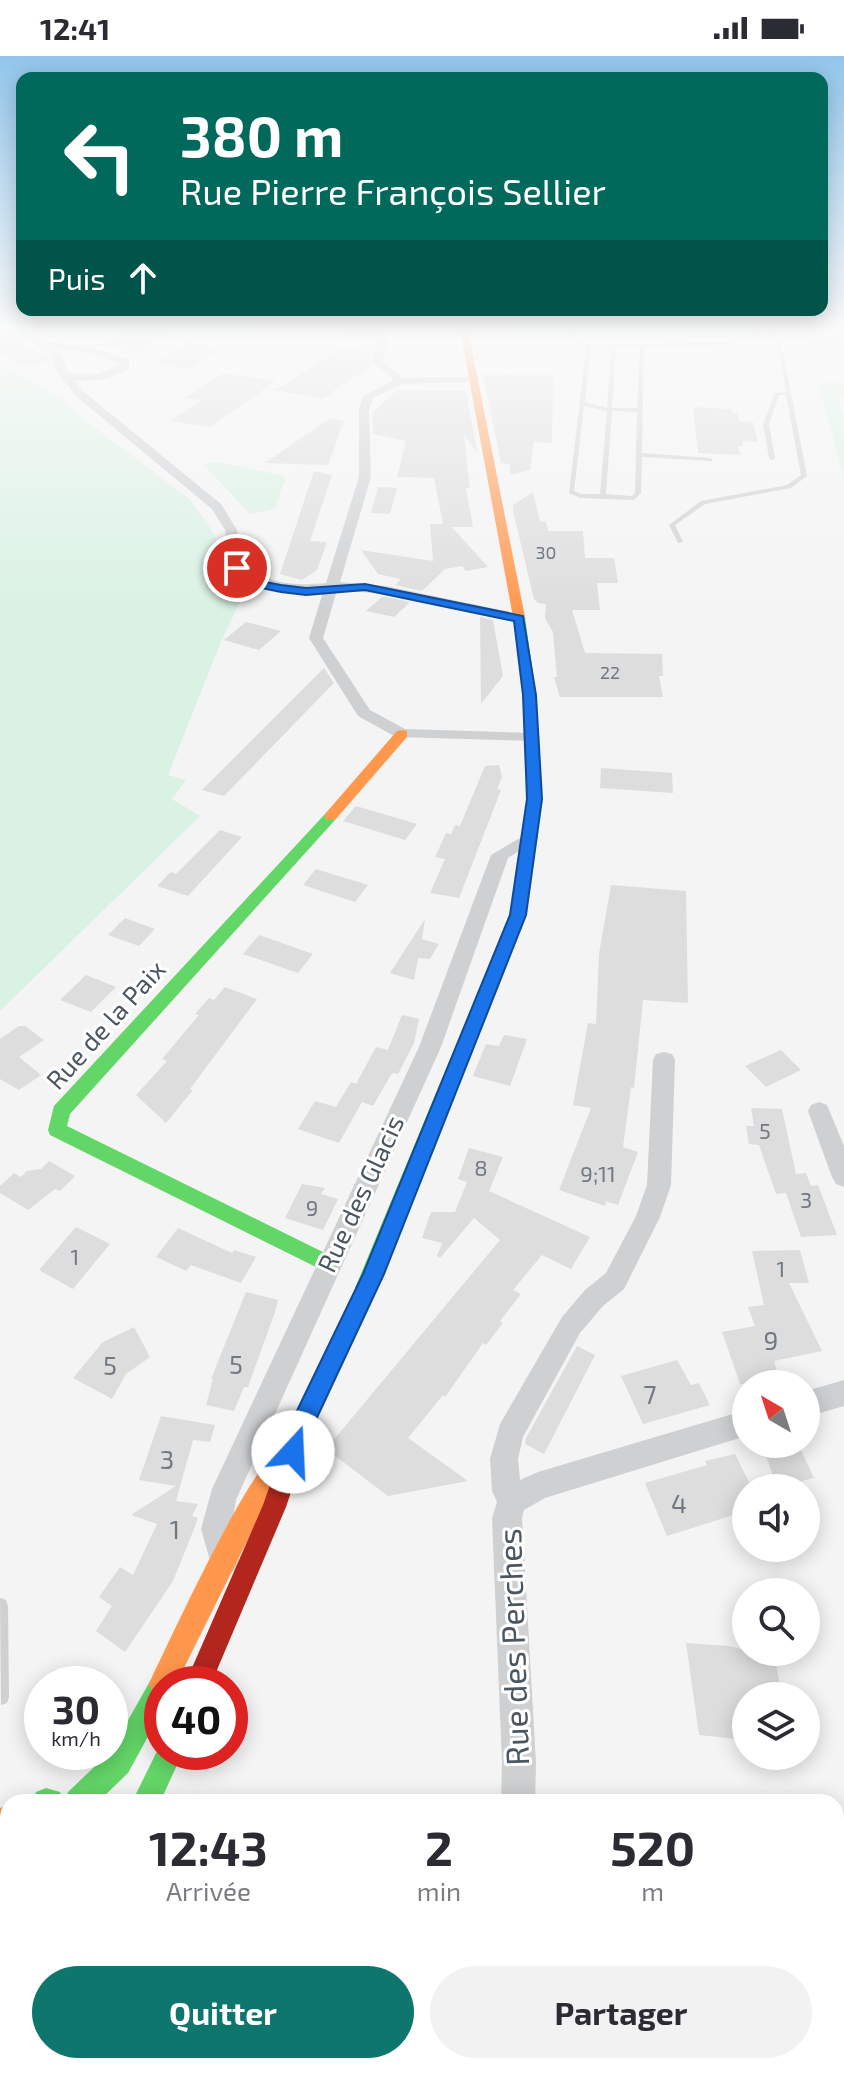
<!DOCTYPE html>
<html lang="fr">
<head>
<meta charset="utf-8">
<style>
  body { margin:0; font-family:"Exo 2",sans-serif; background:#f2f2f3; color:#2b2b33; height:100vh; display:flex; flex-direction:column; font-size:30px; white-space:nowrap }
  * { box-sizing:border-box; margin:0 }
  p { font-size:26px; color:#7c7c81 }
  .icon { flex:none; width:44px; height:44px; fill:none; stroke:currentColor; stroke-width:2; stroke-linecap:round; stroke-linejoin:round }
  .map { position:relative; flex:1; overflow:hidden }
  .drawer { position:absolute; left:0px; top:1738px; width:844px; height:280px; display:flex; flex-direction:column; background:#fff; border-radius:24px 24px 0 0; box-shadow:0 4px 20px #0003 }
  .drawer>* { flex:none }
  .top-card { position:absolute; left:16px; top:16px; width:812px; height:244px; border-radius:16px; box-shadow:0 4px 20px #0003; background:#00695c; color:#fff; overflow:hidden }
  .needle { width:52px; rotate:321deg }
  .buttons { position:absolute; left:732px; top:1314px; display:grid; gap:16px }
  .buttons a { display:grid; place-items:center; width:88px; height:88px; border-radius:50%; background:#fff; box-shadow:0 4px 20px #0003; font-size:40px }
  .speed { position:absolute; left:24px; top:1610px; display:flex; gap:16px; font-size:40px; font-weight:700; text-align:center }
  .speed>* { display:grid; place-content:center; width:104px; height:104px; border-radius:50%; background:#fff; box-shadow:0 4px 20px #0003; line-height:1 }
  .speed small { font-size:20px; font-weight:400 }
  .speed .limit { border:12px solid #d22; background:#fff; color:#111 }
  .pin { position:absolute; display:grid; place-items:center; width:68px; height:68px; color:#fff; margin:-34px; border:4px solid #fff; border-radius:50%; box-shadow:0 2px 8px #0007 }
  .me { position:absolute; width:88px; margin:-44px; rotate:20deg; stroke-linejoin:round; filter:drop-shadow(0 0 6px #0008) }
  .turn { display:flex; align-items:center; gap:28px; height:168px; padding:0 32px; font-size:36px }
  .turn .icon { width:104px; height:104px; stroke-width:2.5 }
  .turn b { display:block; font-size:56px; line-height:68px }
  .then { display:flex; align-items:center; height:76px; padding:0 32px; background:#0003; gap:16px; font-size:30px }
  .eta { display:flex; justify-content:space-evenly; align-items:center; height:136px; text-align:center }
  .eta b { font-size:48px; font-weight:700; line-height:56px }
  .cta { display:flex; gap:16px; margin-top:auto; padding:16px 32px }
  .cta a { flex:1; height:92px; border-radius:48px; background:#0f766e; color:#fff; font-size:32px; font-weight:700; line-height:92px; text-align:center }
  .cta a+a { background:#f2f2f3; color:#2b2b33 }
  .status { display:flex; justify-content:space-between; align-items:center; height:56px; padding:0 40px; background:#fff; direction:ltr }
  .status svg { height:22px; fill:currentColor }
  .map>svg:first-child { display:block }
  .green { fill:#d9f2e3 }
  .building { fill:#ddddde }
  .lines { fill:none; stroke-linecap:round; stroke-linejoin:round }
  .lane { fill:#ced0d2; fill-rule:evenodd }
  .street { fill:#ced0d2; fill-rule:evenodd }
  .fast { fill:#63d668; fill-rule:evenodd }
  .slow { fill:#ff974d; fill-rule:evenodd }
  .jam { fill:#b3261e; fill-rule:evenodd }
  .route { fill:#1a73e8; stroke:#114b97; stroke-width:2 }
  .labels { text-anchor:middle; stroke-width:6; stroke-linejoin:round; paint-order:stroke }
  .far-number-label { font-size:18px; fill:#707881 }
  .number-label { font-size:22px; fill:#707881 }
  .street-label { font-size:26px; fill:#4a5661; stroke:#fff }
  .near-number-label { font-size:26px; fill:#707881 }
  .near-street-label { font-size:32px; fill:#4a5661; stroke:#fff }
</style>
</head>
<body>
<div class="status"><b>12:41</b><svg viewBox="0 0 49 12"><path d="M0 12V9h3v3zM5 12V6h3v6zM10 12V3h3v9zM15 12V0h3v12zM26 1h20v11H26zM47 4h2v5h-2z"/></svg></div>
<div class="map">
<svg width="844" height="2018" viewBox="0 0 844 2018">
  <rect width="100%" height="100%" fill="#f4f4f4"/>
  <g class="green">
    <path d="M0 308 63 343 73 355 187 441C208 466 222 484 222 517L246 534 222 583 168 719 186 724 172 743 200 760 0 955Z"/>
    <polygon points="819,326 844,327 844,336 839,344 844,362 844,423"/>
    <polygon points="218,406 286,420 275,453 250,458 203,408"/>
    <polygon points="844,1763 844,2018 514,2018 515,2010 687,2010 691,2018 696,2010 836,2010 836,1776"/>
  </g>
  <g class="building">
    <polygon points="126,274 178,274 138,296 98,290"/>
    <polygon points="0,276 50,304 50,305 24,311 0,297"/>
    <polygon points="187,287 222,292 189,313 154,307"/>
    <polygon points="342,292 371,296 369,304 372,309 322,343 275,334"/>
    <polygon points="223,317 276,325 210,371 171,365 201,344 185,342"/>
    <polygon points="483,319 553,319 552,387 534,386 530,414 510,419 510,408 501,407"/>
    <polygon points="397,334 466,335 477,396 464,379 470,432 466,432 473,471 452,471 488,511 466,515 462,510 445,513 422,535 395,529 401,523 378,518 361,494 433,505 430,468 443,468 434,422 397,421 406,385 373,378 372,357"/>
    <polygon points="693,351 731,353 733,357 737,357 739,365 753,366 758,386 742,385 743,390 738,390 740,399 698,397"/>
    <polygon points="330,362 344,365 328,409 265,407"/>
    <polygon points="314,415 332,419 310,485 327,486 317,514 302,524 280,518"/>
    <polygon points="378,431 397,432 390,458 371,457"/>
    <polygon points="533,436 540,466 546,465 548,475 583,475 585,502 614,502 618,527 597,527 600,554 572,554 585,597 662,598 663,620 659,620 663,641 560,641 554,621 557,621 553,576 545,562 546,548 538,547 534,543 513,455 513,449"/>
    <polygon points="382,541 386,541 410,546 394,561 366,555"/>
    <polygon points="480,561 493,564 503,620 481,648"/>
    <polygon points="246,566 281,575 259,594 224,584"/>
    <polygon points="324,612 334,627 224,740 202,734"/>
    <polygon points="499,709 502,721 497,733 501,734 459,842 430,837 445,803 435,801 446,777 451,778 455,769 460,770 485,710"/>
    <polygon points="601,712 672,717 673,737 600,732"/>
    <polygon points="356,750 417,768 405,784 343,765"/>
    <polygon points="220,774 242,781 188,840 157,830 171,816 176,818"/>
    <polygon points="316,813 368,829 355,846 303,829"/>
    <polygon points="611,829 686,835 688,947 643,944 634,1032 631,1031 623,1091 638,1096 618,1149 606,1145 605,1150 559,1134 591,1052 573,1049 588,967 596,968 599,898"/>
    <polygon points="125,862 155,873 139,890 108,879"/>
    <polygon points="425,863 422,883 439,888 430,903 418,902 414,924 390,917"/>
    <polygon points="259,879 313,898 298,917 243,898"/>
    <polygon points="86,919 116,931 91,956 60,944"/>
    <polygon points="225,931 257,943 190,1033 193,1034 166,1067 136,1039 167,1005 162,1003 199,959 195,958 209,942 214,944"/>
    <polygon points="402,959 419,963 414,987 398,1018 392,1017 373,1050 362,1046 339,1087 298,1073 315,1045 336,1051 351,1026 356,1028 376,991 388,994"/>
    <polygon points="19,970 25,970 44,984 19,1001 41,1019 19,1034 0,1023 0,983"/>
    <polygon points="504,979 527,983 510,1030 473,1020 486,988 499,990"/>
    <polygon points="781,994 801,1014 766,1031 745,1010"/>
    <polygon points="751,1052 782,1053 796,1118 806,1117 811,1130 818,1129 837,1179 801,1181 786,1137 776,1138 759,1089 749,1088 746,1070 754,1070"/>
    <polygon points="469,1092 503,1101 489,1135 590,1181 571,1213 542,1199 513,1234 521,1238 500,1265 503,1267 486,1289 483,1287 445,1341 443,1339 408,1382 468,1425 388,1440 326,1393 500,1184 474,1162 440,1202 437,1200 442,1187 422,1182 431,1156 455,1156 467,1126 458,1123"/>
    <polygon points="49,1105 75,1120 60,1135 55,1133 28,1154 0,1137 0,1130 14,1117 21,1121 27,1115 41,1113"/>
    <polygon points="302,1128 325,1132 321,1138 338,1143 323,1174 285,1162"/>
    <polygon points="76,1171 110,1188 73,1233 39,1214"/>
    <polygon points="178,1172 232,1197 234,1194 256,1201 241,1227 191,1209 186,1215 156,1201"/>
    <polygon points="800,1194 809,1227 789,1227 822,1295 774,1305 781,1328 740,1328 722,1276 755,1270 748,1251 764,1249 752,1195"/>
    <polygon points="246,1236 278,1244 275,1256 248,1331 244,1331 234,1355 206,1349 213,1323 211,1323"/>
    <polygon points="134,1271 150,1301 126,1318 112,1343 73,1322 103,1286"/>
    <polygon points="577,1290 595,1299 544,1398 525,1388 526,1382"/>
    <polygon points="677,1304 691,1329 699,1327 710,1349 643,1368 621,1320"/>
    <polygon points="161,1360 215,1369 210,1386 193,1384 176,1445 198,1448 192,1460 198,1462 192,1478 173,1525 125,1596 96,1575 112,1550 99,1541 120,1511 133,1519 157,1468 131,1459 176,1430 139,1424"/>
    <polygon points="777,1388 798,1388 814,1422 777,1431 763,1391"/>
    <polygon points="735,1398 752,1432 746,1432 746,1455 667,1480 645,1427 707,1409 705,1405"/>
    <polygon points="686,1587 730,1590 775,1603 782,1640 746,1640 746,1684 699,1679"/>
  </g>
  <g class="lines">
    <g class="lane">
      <path d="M566 274H571L575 283 590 290 731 286 752 278 755 274H760C744 295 671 290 644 291L642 397 710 402 712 403V405L642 401 641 437 634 444 580 442 569 437 586 292 571 285ZM640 291 637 352H612L616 292ZM591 292H611L607 352 585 346ZM584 350 607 355 600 438H581L574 435ZM612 355 637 356 635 437 632 440 606 438Z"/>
      <polygon points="765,274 770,274 783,296 807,420 791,432 705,448 675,469 683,486 678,487 669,469 701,445 787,429 801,419 786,339 779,339 769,368 775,402 772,404 769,402 763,368 775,337 786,336 779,296"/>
      <polygon points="0,1542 6,1544 8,1550 9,1641 7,1647 1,1649"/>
    </g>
    <g class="street">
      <path d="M14 274H26L45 286 85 290 129 303V312C112 324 94 326 74 324L84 336 221 448 237 474 244 510C271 528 293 530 326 527L359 421V354L363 340 394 324 372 305 378 284 334 274H369L385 280 389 287 382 304 403 322 476 321 477 323 472 326 403 328 373 342 369 354 371 421 340 526 386 530 519 558 526 562 519 566 386 538 337 534 323 582 370 654 405 673 532 677 538 679 540 682 538 685 396 681 358 660 309 582 323 536C288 539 262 534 232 515L225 474 212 453 76 340 57 316 51 299ZM54 292 95 298 120 309 97 318 68 317 61 297Z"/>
      <polygon points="530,776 539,782 508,802 441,991 236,1444 231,1473 239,1504 235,1515 224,1519 213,1515 201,1473 212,1433 419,991 491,799"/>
      <polygon points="664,996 672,998 675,1004 671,1129 660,1161 624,1233 603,1250 580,1277 523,1381 518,1403 520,1424 538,1416 746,1354 746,1380 545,1442 524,1454 522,1462 536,1707 535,1746 501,1746 502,1707 492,1462 497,1446 492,1435 490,1403 500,1368 562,1261 585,1234 606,1217 636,1160 647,1129 653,1004 656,998"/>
      <polygon points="819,1046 827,1049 844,1090 844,1131 836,1128 832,1121 808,1055 811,1049"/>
      <polygon points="844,1324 844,1350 806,1361 806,1335"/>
    </g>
    <g class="fast">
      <polygon points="519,557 525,561 536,639 541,743 526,859 377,1232 373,1238 366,1241 359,1238 355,1232 510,859 527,743 524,639 513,561"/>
      <polygon points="330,757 335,758 335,764 70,1058 67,1070 335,1202 338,1208 335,1214 328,1217 50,1079 48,1074 54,1050 325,758"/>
      <polygon points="162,1616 171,1620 175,1628 162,1628 162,1655 128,1717 98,1746 32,1746 36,1736 46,1732 60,1736 64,1746 68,1736 110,1696 153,1620"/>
      <polygon points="162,1685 162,1696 183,1696 160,1746 132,1746"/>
      <rect x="74" y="2010" width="32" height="8"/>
    </g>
    <g class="slow">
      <polygon points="460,274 468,274 525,561 519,565 513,561"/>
      <polygon points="402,674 407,675 407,681 335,764 325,764 325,758 397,675"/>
      <path d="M275 1400 283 1403 287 1411 262 1455 176 1628H162V1641L153 1637 149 1628 153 1619C170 1584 250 1410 275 1400Z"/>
      <polygon points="8,1749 8,1782 0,1785 0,1752"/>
      <polygon points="27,2010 59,2010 61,2018 29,2018"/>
    </g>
    <g class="jam">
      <polygon points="366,1223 373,1226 377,1232 313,1370 286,1451 211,1628 185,1628 263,1449 291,1369 359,1226"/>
      <polygon points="0,1901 8,1903 8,1933 0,1931"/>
    </g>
  </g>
  <linearGradient id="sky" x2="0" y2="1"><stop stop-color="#91c6eb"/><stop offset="0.49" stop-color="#fafafa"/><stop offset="1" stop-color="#fafafa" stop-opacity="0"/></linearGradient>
  <rect width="844" height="557" fill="url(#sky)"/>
  <polygon class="route" points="237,509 260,525 281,529 306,532 365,528 523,560 536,639 542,743 526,859 384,1218 313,1370 301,1404 293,1408 284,1404 281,1396 294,1361 363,1218 510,859 527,743 523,639 514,565 365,534 306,539 281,536 252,530 233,515 231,512"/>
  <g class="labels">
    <g class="far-number-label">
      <text x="546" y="503">30</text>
      <text x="610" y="623">22</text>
    </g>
    <g class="number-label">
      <text x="765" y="1083">5</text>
      <text x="481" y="1120">8</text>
      <text x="598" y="1126">9;11</text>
      <text x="806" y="1152">3</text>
      <text x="312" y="1160">9</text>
      <text x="75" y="1209">1</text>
      <text x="781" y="1221">1</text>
    </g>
    <g class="street-label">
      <text transform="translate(106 969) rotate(-48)" y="9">Rue de la Paix</text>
      <text transform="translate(361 1138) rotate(-65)" y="9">Rue des Glacis</text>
    </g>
    <g class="near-number-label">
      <text x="771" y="1294">9</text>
      <text x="236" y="1318">5</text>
      <text x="110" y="1319">5</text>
      <text x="650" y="1348">7</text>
      <text x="167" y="1413">3</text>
      <text x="679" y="1457">4</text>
      <text x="175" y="1483">1</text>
    </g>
    <g class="near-street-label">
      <text transform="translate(514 1591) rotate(-92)" y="11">Rue des Perches</text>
    </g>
  </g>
</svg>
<div class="buttons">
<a><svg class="needle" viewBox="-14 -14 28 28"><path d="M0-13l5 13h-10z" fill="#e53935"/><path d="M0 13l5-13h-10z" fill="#7c7c81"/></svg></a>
<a><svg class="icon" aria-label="sound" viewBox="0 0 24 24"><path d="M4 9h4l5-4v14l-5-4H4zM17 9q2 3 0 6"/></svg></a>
<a><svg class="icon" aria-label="search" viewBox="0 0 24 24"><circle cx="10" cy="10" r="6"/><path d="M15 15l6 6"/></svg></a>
<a><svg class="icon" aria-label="layers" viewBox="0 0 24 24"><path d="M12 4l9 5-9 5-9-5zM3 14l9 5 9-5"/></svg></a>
</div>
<div class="speed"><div>30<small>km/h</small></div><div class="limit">40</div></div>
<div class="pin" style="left:237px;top:512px;background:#d93025"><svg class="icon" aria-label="arrive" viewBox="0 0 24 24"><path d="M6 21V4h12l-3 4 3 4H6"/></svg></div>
<svg class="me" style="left:293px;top:1396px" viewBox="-20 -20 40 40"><circle r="19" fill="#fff"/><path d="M0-13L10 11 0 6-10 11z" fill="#1a73e8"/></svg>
<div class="top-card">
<div class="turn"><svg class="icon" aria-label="left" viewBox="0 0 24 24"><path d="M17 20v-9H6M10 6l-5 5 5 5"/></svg><div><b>380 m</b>Rue Pierre François Sellier</div></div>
<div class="then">Puis<svg class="icon" aria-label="ahead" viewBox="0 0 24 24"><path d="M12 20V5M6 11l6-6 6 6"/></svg></div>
</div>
<section class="drawer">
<div class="eta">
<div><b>12:43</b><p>Arrivée</p></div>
<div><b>2</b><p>min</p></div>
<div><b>520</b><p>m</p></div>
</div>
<div class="cta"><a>Quitter</a><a>Partager</a></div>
</section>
</div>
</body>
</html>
